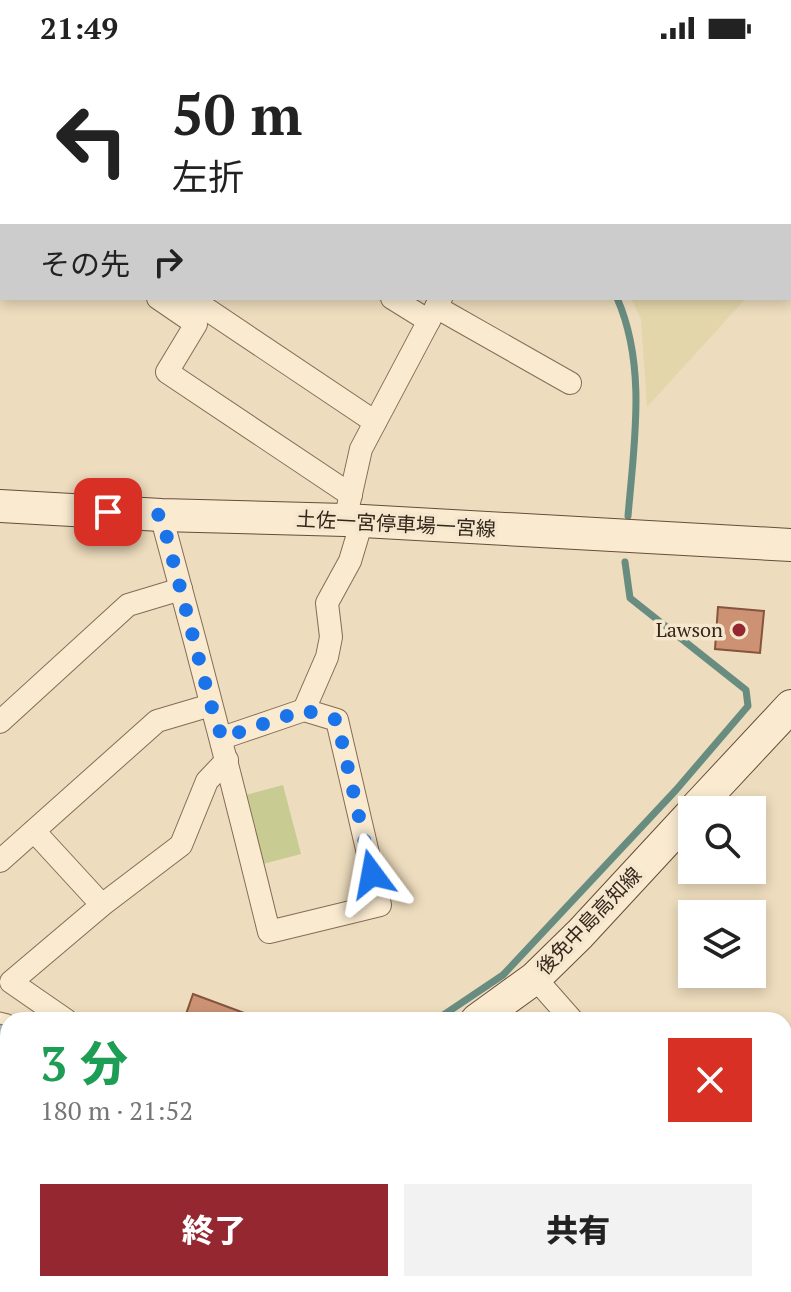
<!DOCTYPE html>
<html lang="ja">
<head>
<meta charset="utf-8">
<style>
  body { margin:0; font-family:"PT Serif","Noto Sans JP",serif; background:#f2f2f2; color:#222; height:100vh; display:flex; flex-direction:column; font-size:30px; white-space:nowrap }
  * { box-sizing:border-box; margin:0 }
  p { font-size:26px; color:#767676 }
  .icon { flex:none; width:44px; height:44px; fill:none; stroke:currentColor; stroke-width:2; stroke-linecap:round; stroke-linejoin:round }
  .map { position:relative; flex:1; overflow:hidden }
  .sheet { position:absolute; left:0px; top:956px; width:792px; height:280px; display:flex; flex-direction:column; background:#fff; border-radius:24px 24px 0 0; box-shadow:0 4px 12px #0003 }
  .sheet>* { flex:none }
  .banner { position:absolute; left:0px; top:0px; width:792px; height:244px; box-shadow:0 4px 12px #0003; background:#fff; color:#222; overflow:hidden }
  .fabs { position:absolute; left:678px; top:740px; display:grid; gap:16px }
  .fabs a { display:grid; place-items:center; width:88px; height:88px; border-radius:0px; background:#fff; box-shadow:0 4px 12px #0003; font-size:40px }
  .pin { position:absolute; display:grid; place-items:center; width:68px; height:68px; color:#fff; margin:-34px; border-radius:16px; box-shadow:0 4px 12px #0006 }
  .me { position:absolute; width:88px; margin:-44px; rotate:347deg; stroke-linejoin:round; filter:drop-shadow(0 0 6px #0008) }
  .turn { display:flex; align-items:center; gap:28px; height:168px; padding:0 40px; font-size:36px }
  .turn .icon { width:104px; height:104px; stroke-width:2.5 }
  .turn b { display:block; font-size:56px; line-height:68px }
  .then { display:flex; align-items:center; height:76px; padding:0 40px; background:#0003; gap:16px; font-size:30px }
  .round { display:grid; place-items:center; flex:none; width:84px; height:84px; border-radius:0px; background:#f2f2f2 }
  .summary { display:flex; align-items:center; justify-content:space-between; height:136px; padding:0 40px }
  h1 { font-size:48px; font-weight:800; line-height:60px; color:#1e9e55 }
  .button { display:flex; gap:16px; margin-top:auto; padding:16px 40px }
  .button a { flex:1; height:92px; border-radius:0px; background:#94272f; color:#fff; font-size:32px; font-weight:800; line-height:92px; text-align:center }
  .button a+a { background:#f2f2f2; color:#222 }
  .status { display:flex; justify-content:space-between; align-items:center; height:56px; padding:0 40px; background:#fff; direction:ltr }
  .status svg { height:22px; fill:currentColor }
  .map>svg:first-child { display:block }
  .farmland { fill:#e3d6ab }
  .green { fill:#c8cb92 }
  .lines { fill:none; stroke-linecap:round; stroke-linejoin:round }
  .stream { stroke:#698c81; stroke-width:7 }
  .river { stroke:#a1bfb4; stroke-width:40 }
  .building { fill:#cc9273; stroke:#84543c; stroke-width:2 }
  .lane-casing { stroke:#856c56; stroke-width:13 }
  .street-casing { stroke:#856c56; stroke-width:24 }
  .secondary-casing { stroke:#674d3a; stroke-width:34 }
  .lane { stroke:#f9ead0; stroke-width:11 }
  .street { stroke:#f9ead0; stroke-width:22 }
  .secondary { stroke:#f9ead0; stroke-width:32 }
  .rail { stroke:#34261b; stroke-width:6; stroke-dasharray:14 14; stroke-linecap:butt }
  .route { stroke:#1a73e8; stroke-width:14; stroke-dasharray:0 25.2 }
  .poi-dot { fill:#94272f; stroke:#f5e7cd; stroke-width:3 }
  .labels { text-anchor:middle; stroke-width:7; stroke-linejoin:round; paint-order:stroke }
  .street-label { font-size:20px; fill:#34261b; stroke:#f5e7cd }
  .poi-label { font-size:20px; fill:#34261b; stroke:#f5e7cd; text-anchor:end }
</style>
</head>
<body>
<div class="status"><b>21:49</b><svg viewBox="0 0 49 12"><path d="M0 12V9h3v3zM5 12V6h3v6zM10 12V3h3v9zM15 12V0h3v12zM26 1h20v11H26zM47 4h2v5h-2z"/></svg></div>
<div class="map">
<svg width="791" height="1236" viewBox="0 0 791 1236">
  <rect width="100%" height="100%" fill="#eddcbd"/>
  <g class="farmland">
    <polygon points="631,242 746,242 647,351 641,263"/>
    <polygon points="791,1058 791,1236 742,1236 742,1228 784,1228 784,1065"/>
    <polygon points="621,1228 730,1228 730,1236 613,1236"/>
  </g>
  <polygon class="green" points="283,729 301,798 259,809 242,740"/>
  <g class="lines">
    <g class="stream">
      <polyline points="271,0 274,2"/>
      <path d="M617 242C647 310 634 388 628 460"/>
      <polyline points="436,964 503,919 676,734 748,650 746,634 630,542 625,506"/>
      <polyline points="434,1228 437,1236"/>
    </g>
    <g class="river">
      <polyline points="0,984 8,986"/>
      <polyline points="373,1228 378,1236"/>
    </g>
  </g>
  <g class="building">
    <polygon points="718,551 764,555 760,597 715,593"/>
    <polygon points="193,938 263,964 184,964"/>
  </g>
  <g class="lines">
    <defs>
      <polyline id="lane" points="0,962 8,964"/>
      <g id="street">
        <polyline points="170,0 173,2"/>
        <polyline points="386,0 390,2"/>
        <polyline points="655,0 659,2"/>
        <polyline points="85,2 86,0"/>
        <polyline points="544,2 545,0"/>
        <polyline points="0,114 2,116"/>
        <polyline points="0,133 2,134"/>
        <polyline points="158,242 196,268 167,316 351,439"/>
        <polyline points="190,242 375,366"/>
        <polyline points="392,242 429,265"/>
        <polyline points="436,251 570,327"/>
        <polyline points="348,451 361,393 441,242"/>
        <path d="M161 459C199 598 235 737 269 876L380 849 337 664 304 654 222 682"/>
        <polyline points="304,654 327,601 331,581 327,547 350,505 362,465"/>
        <polyline points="0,666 128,549 181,533"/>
        <polyline points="34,775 102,849"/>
        <polyline points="0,805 157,665 211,649"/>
        <polyline points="535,922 572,964"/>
        <polyline points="66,964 11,926 102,849 181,789 207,725 227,704"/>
        <polyline points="0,1016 8,1018"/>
        <polyline points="194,1228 202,1236"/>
        <polyline points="338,1228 342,1236"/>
        <polyline points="406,1228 411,1236"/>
        <polyline points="498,1228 498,1233"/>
      </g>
      <g id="secondary">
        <polyline points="0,450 161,459 345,464 791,489"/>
        <polyline points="694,754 791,650"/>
        <polyline points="477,964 535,922 580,878 692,757"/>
        <polyline points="139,1236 148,1228"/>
      </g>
    </defs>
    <use href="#lane" class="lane-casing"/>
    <use href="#street" class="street-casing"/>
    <use href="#secondary" class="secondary-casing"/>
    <use href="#lane" class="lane"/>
    <use href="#street" class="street"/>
    <use href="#secondary" class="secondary"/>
    <g class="rail">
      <polyline points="784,1052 791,1045"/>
      <polyline points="605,1236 613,1228"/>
    </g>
  </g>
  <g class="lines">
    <polyline class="route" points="108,456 161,459 211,649 222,682 304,654 337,664 372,818"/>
  </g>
  <circle class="poi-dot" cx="739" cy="574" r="8"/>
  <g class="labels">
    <g class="street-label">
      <text transform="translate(396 468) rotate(3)" y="7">土佐一宮停車場一宮線</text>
      <text transform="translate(589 865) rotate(-46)" y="7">後免中島高知線</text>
    </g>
    <g class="poi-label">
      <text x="723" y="581">Lawson</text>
    </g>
  </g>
</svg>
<div class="fabs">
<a><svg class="icon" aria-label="search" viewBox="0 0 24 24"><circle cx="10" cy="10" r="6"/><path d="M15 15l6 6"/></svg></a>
<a><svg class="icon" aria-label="layers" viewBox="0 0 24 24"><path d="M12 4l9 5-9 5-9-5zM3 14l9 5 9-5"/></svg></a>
</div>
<div class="pin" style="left:108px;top:456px;background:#d93025"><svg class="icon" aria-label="arrive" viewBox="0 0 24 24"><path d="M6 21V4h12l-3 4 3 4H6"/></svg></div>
<svg class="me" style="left:372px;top:818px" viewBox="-20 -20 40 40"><path d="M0-17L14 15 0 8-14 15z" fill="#1a73e8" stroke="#fff" stroke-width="4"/></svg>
<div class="banner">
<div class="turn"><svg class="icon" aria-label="left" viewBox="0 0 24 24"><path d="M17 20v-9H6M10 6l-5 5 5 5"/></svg><div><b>50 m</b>左折</div></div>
<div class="then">その先<svg class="icon" aria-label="right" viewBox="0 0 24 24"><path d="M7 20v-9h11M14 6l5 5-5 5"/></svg></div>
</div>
<section class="sheet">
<div class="summary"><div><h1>3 分</h1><p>180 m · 21:52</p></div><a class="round" style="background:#d93025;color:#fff"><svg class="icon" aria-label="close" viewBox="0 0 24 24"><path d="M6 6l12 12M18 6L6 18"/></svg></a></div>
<div class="button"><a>終了</a><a>共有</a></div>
</section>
</div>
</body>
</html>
